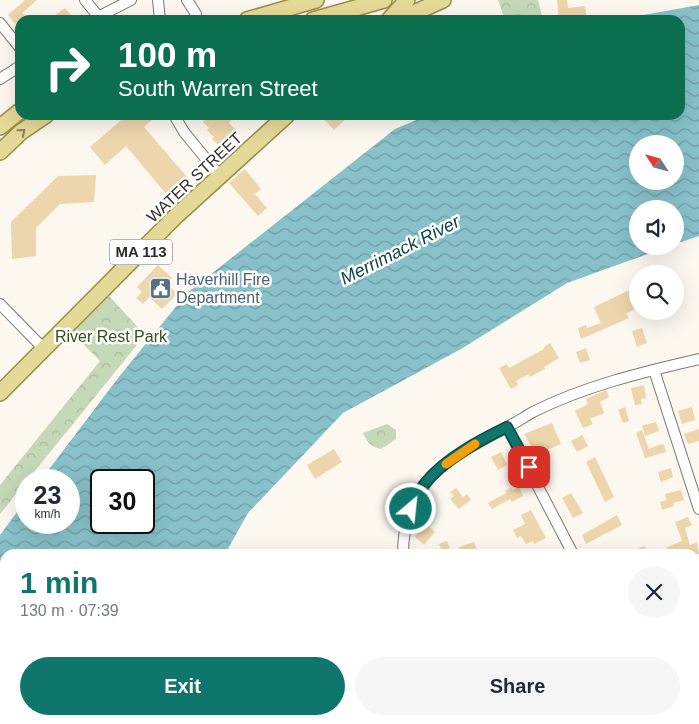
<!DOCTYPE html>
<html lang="en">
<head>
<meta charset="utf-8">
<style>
  body { margin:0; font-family:Helvetica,sans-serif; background:#f6f6f7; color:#1f2937; height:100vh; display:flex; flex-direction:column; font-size:19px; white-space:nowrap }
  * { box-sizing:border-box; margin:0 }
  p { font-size:16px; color:#747a83 }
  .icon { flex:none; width:28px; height:28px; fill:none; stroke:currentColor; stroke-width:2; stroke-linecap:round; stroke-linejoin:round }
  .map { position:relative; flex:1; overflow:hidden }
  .sheet { position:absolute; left:0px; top:549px; width:700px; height:176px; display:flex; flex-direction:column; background:#fff; border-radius:15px 15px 0 0; box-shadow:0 5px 20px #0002 }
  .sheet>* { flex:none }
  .top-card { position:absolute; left:15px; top:15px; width:670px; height:105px; border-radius:15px; box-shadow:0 5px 20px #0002; background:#0b6e4f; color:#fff; overflow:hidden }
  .needle { width:32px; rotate:306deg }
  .controls { position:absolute; left:629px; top:135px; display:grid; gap:10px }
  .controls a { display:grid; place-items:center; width:55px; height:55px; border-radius:50%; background:#fff; box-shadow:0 5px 20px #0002; font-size:25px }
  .speed { position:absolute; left:15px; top:469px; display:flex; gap:10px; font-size:25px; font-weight:700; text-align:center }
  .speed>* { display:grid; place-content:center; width:65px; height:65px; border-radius:50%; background:#fff; box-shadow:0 5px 20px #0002; line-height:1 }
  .speed small { font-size:12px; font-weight:400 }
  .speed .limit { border:2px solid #111; border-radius:8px; background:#fff; color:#111 }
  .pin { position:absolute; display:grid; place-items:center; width:42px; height:42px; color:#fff; margin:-21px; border-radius:10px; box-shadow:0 2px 8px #0006 }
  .me { position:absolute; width:55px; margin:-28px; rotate:28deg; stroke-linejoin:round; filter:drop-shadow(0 0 4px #0008) }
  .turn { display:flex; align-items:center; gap:18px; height:105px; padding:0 20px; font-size:22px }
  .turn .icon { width:65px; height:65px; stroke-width:2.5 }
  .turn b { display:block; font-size:35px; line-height:42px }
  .round { display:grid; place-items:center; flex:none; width:52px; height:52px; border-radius:26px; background:#f6f6f7 }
  .summary { display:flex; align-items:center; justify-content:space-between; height:85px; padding:0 20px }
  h1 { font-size:30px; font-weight:800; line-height:38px; color:#0f766e }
  .primary-button { display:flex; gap:10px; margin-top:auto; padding:10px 20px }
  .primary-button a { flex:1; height:58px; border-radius:30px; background:#0f766e; color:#fff; font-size:20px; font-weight:800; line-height:58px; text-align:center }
  .primary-button a+a { background:#f6f6f7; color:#1f2937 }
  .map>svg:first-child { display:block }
  .park { fill:url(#park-crowns) }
  .water { fill:url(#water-waves); fill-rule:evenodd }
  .building { fill:#edd5ac }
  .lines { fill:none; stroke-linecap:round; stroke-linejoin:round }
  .street-casing { stroke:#7b776f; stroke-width:12 }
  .primary-casing { stroke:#9a8d45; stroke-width:18 }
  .street { stroke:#fff; stroke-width:10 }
  .primary { stroke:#e5d998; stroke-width:15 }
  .oneway { stroke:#8a8361 }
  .route-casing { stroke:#0a4d48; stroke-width:12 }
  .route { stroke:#0f766e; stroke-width:9 }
  .slow { stroke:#f59e0b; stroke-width:9 }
  .labels { text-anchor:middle; stroke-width:5; stroke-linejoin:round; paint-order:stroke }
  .shield { fill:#fff; stroke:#6d6c6a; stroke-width:1 }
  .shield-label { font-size:15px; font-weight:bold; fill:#2f2d2a }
  .street-label { font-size:16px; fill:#2f2d2a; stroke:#fff }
  .service-label { font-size:16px; fill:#4e5e75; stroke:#fff; text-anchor:start }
  .park-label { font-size:16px; fill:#325118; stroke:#fff }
  .water-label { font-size:18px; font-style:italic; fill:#0f444b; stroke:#fff }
</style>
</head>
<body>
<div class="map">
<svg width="699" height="724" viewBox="0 0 699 724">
  <defs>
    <pattern id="park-crowns" width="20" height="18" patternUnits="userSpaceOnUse" patternTransform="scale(1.25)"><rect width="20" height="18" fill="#c5d8b8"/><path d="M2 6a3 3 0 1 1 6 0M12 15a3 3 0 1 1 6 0" fill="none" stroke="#aaba9e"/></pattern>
    <pattern id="water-waves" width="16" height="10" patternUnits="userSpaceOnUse" patternTransform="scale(1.25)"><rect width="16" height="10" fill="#88c1ca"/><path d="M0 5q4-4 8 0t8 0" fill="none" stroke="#709da4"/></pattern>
  </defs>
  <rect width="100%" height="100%" fill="#fcf7ef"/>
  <g class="park">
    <polygon points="498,0 538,0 543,20 505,20"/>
    <polygon points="109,296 145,335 0,514 0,485 100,361 72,333"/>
    <path d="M387 424 396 430V439L381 449C371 447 367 442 363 433Z"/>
  </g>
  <path class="water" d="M699 5V236L675 244V209H638V246H670L567 283 461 349 343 413 248 513 225 554H5V720H129L127 724H0V535L26 500V522H69V480H41L118 378 187 293 395 129 428 115H680V20H631L638 16ZM638 144H675V181H638ZM101 480H144V522H101Z"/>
  <g class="building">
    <polygon points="25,0 37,0 22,13 25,15 15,24 8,15"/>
    <polygon points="557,0 567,0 568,8 585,6 587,20 577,20 577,18 559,20"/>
    <polygon points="65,8 75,20 49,20"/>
    <polygon points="127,115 148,115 152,120 144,127 193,184 173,202 126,146 105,165 90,147"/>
    <polygon points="201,115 225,115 231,121 229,123 236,130 227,139 229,141 224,146 222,143 219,146 212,139 214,137 207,130 209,128 203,122 205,119"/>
    <polygon points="320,115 350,115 334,130"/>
    <polygon points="245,169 261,189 255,194 267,208 258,216 229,183"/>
    <polygon points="96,175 94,202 60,204 36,228 36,256 12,259 11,222 58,176"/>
    <polygon points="158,265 172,278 167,283 177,294 162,309 149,297 143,304 136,298 142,292 137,287"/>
    <polygon points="638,286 638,307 626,314 629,318 581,339 578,328 586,325 587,328 601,323 594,307"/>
    <polygon points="642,328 647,343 637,347 632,331"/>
    <polygon points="550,343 559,358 544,367 545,369 530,377 529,374 516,381 518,385 511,389 499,368 507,364 509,368 544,349 543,348"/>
    <polygon points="586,348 590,360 580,363 576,352"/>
    <polygon points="644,385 646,398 641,399 642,404 635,405 631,388"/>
    <polygon points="606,390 609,397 600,402 604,413 590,419 593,424 583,428 575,411 588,404 586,399"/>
    <polygon points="625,407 629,421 623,423 618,410"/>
    <polygon points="692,407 695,420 682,424 678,411"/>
    <polygon points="656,422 659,431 645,436 642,426"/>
    <polygon points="552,423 561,444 547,450 550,455 540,461 524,434"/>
    <polygon points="699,429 699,441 688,444 684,434"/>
    <polygon points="642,430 649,449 661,444 661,445 664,444 666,452 645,458 636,433"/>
    <polygon points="582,435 588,446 577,452 571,441"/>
    <polygon points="334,449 342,462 315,479 307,465"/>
    <polygon points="501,452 507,465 498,470 491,457"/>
    <polygon points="595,457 614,497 605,502 586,462"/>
    <polygon points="671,468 673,477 661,482 658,472"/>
    <polygon points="519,487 523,496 512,502 510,499 492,509 488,503 506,493 505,491 511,488 513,490"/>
    <polygon points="456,488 463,497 467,494 471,500 459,509 450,499 454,496 450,492"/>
    <polygon points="681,490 684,500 673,503 674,506 662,510 660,502 666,500 665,494"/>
    <polygon points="571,493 583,513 573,518 562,498"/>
    <polygon points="531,510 546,538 534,544 533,541 526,544 521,536 517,538 513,530 525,524 521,515"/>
    <polygon points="617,515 622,525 586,544 582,535"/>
    <polygon points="688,517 692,525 685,528 690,545 697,542 699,554 669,554 667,547 682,541 675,522"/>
    <polygon points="426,524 435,532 424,545 415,537"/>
    <polygon points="447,541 450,548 442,551 439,544"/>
    <polygon points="474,542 478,552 461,554 459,547"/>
    <polygon points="645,546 647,554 626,554 626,553"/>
  </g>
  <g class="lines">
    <defs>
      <g id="street">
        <polyline points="85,0 98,16"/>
        <polyline points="158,0 160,20"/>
        <polyline points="187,0 196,14"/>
        <polyline points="92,20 131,0"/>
        <polyline points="0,23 20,48"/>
        <polyline points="0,79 20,66"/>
        <polyline points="174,115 184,132 220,176"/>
        <polyline points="0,304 44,349"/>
        <polyline points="654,370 699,509"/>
        <polyline points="507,427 573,554"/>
        <path d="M403 554C403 528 410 503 426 483 444 459 481 441 507 427 516 423 524 417 533 412 585 386 642 372 699 359"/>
        <polyline points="695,572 699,571"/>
        <polyline points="695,647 699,655"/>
        <polyline points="424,720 426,724"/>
        <polyline points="660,720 662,724"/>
        <polyline points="342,724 344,720"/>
      </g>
      <g id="primary">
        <polyline points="247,20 316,0"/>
        <polyline points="313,20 384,0"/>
        <polyline points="389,20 407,0"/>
        <polyline points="398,20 443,0"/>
        <polyline points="0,127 20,111"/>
        <polyline points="0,152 21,132 46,115"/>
        <polyline points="0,393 176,216 287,115"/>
        <polyline points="0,640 5,642"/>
        <polyline points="164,720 172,724"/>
      </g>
    </defs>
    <use href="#street" class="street-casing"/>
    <use href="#primary" class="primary-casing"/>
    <use href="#street" class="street"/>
    <use href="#primary" class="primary"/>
  </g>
  <defs><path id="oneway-chevron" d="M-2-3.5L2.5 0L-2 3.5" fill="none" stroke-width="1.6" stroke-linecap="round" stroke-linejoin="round" transform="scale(1.25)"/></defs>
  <use class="oneway" href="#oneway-chevron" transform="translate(22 132) rotate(-39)"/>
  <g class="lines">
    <defs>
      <path id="route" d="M411 509C415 499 420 489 426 482 446 458 480 440 507 427L529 467"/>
    </defs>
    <use href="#route" class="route-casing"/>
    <use href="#route" class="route"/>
    <polyline class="slow" points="446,464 475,444"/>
  </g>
  <defs>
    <symbol id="civic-square" viewBox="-11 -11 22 22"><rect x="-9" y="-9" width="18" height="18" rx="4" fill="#5c6f8a" stroke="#fff"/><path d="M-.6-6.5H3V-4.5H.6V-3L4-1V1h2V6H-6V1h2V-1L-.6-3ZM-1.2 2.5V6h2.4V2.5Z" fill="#fff"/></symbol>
  </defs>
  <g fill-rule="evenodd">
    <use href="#civic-square" x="148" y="276" width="25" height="25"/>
  </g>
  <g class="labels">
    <rect class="shield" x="110" y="239.5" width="62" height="25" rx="4"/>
    <g class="shield-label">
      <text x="141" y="257">MA 113</text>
    </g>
    <g class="street-label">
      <text transform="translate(194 177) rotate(-43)" y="6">WATER STREET</text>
    </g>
    <g class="service-label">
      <text x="176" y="285">Haverhill Fire<tspan x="176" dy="18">Department</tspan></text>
    </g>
    <g class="park-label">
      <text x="111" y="342">River Rest Park</text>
    </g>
    <g class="water-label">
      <text transform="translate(400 250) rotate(-27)" y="6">Merrimack River</text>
    </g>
  </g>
</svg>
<div class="controls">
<a><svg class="needle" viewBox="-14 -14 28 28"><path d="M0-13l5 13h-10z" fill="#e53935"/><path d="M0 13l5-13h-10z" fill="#747a83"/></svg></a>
<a><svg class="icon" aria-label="sound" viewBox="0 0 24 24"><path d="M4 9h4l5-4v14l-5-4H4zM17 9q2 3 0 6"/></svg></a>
<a><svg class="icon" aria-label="search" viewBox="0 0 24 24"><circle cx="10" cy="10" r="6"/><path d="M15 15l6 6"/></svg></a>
</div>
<div class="speed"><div>23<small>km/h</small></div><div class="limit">30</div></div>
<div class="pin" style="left:529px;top:467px;background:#d93025"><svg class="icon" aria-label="arrive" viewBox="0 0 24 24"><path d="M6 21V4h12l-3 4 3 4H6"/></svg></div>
<svg class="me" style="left:411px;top:509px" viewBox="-20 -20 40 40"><circle r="17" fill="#0f766e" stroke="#fff" stroke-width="3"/><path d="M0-11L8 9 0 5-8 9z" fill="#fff"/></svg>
<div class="top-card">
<div class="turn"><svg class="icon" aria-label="right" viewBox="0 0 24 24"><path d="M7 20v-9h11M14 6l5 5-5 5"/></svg><div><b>100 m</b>South Warren Street</div></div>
</div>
<section class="sheet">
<div class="summary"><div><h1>1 min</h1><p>130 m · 07:39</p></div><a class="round"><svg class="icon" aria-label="close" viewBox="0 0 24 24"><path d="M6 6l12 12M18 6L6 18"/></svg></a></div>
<div class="primary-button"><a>Exit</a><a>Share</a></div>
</section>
</div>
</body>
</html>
